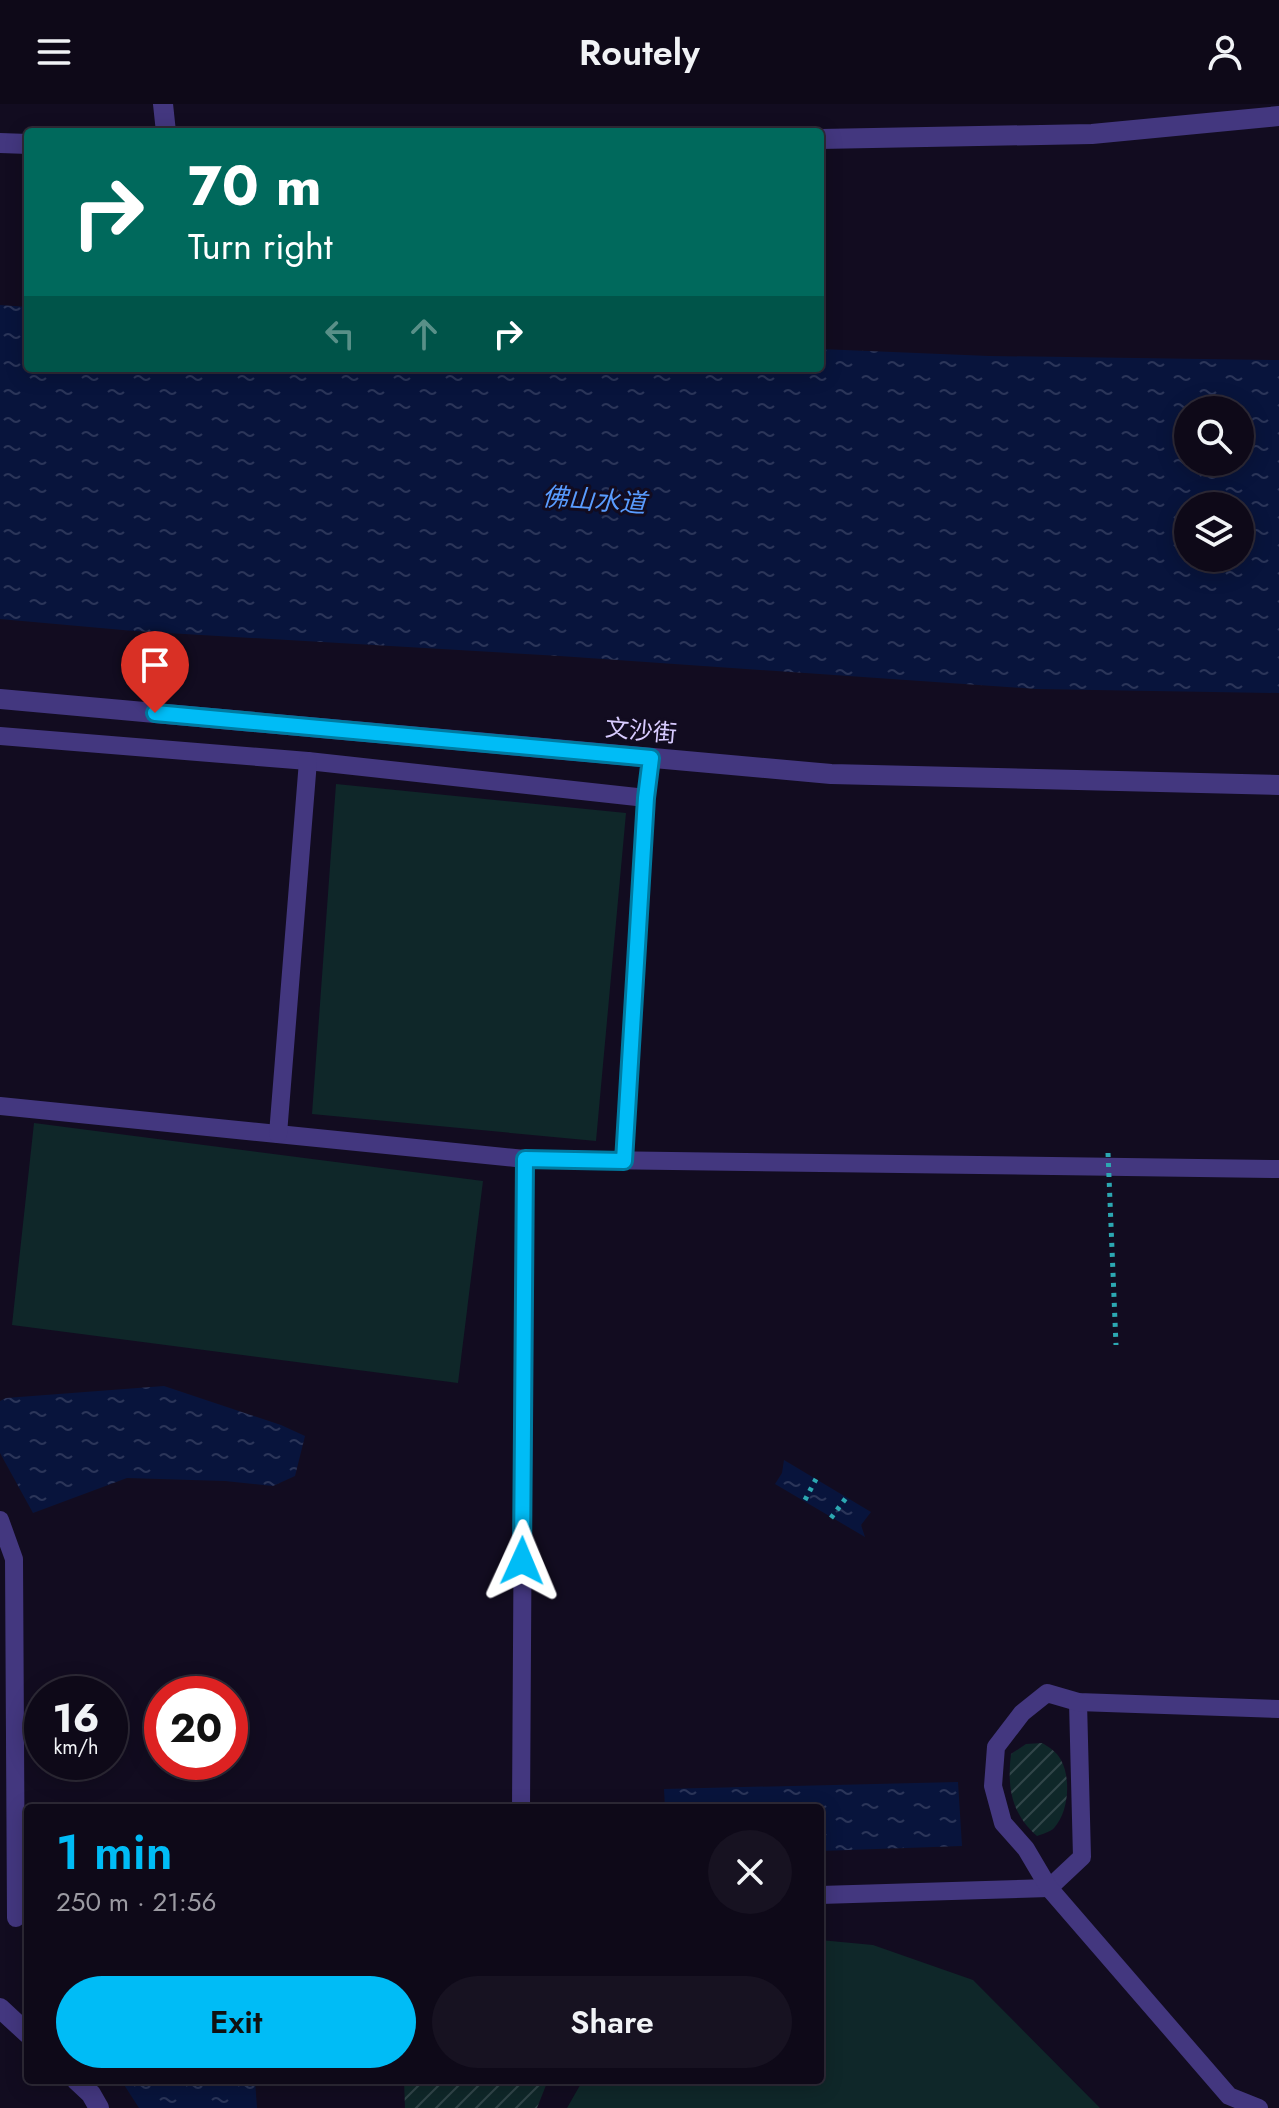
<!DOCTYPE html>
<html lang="en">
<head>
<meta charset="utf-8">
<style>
  body { margin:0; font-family:Jost,"Noto Sans SC",sans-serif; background:#171221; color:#f1f3f6; height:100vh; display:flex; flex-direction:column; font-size:30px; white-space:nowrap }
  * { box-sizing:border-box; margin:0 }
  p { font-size:26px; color:#9b9aa2 }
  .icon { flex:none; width:44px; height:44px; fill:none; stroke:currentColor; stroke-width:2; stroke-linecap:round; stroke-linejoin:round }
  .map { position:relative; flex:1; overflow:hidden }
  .panel { position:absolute; left:24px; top:1700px; width:800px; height:280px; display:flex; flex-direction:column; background:#0e0918; border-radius:8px; box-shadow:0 4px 20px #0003,0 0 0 2px #2e2a37 }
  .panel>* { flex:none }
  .top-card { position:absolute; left:24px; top:24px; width:800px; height:244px; border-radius:8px; box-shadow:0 4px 20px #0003,0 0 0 2px #2e2a37; background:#00695c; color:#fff; overflow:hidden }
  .buttons { position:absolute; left:1174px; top:292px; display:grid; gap:16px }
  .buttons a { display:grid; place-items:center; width:80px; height:80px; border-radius:50%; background:#0e0918; box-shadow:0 4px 20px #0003,0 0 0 2px #2e2a37; font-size:40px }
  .speed { position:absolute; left:24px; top:1572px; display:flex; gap:16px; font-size:40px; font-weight:700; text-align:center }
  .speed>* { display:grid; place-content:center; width:104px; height:104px; border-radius:50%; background:#0e0918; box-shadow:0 4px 20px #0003,0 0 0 2px #2e2a37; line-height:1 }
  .speed small { font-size:20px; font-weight:400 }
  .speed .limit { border:12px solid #d22; background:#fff; color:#111 }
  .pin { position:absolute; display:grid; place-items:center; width:68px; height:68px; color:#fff; margin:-82px -34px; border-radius:50% 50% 50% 0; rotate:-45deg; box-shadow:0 0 8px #0007 }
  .pin .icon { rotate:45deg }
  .me { position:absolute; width:88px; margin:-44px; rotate:1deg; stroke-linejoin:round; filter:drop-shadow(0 0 6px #0008) }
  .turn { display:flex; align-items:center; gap:28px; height:168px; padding:0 32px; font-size:36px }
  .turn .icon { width:104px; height:104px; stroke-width:2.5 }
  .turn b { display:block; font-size:56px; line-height:68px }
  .lanes { display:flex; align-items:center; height:76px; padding:0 32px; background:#0003; justify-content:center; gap:40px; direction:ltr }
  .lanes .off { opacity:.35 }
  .round { display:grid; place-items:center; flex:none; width:84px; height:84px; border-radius:42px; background:#171221 }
  .head { display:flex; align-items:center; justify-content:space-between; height:136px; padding:0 32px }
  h1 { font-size:48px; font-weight:600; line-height:60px; color:#00bcf6 }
  .cta { display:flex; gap:16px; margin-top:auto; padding:16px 32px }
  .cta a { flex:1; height:92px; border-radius:48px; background:#00bcf6; color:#111; font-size:32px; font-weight:600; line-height:92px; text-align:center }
  .cta a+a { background:#171221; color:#f1f3f6 }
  header { display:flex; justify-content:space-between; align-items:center; height:104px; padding:0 32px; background:#0e0918; font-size:36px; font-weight:600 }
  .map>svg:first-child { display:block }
  .grass { fill:#0f2729 }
  .garden { fill:url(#garden-furrows) }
  .water { fill:url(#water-ripples); fill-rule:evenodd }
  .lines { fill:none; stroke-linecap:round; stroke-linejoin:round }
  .path { stroke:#2ca8b2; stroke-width:5; stroke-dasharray:4 6; stroke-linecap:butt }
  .service { stroke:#43377f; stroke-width:18 }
  .tertiary { stroke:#43377f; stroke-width:20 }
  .path-bridge { stroke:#2ca8b2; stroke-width:5; stroke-dasharray:4 6; stroke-linecap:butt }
  .route-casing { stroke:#007aa0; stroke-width:20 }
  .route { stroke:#00bcf6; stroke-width:14 }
  .labels { text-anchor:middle; stroke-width:6; stroke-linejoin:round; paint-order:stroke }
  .street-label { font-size:24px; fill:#d8cbff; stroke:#120c20 }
  .water-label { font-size:26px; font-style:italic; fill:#599cff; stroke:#120c20 }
</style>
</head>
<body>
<header><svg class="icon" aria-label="menu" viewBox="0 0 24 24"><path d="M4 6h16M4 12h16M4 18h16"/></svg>Routely<svg class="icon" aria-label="person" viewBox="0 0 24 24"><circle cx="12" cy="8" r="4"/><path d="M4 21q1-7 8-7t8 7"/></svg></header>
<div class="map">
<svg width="1279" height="2004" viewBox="0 0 1279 2004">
  <defs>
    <pattern id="garden-furrows" width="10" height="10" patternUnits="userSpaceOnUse" patternTransform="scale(2)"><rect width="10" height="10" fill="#0f2729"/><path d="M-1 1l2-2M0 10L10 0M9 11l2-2" fill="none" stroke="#314549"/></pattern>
    <pattern id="water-ripples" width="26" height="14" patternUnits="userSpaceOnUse" patternTransform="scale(2)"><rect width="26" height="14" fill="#08143c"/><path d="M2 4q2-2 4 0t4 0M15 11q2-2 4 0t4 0" fill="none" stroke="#2b3559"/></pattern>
  </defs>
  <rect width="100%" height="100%" fill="#120c20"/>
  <g class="grass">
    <polygon points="336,680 626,709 596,1037 312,1010"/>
    <polygon points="34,1019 483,1077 458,1279 12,1221"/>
    <polygon points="820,1836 873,1841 973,1876 1100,2004 567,2004 583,1976 820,1976"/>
  </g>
  <g class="garden">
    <path d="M1042 1639C1049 1643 1057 1648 1061 1656 1071 1674 1069 1708 1054 1724 1050 1728 1042 1730 1037 1732 1011 1709 1007 1683 1011 1650L1026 1640Z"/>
    <polygon points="404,1976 548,1976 537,2004 405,2004"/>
  </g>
  <g class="water">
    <path d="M0 201 28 203V264H820V245L989 252 1279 256V589L1036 585 560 552 134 527 0 515ZM1188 306H1240V358H1188ZM1188 402H1240V454H1188Z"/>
    <polygon points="164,1282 281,1321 305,1332 295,1372 273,1382 225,1377 127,1374 33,1409 0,1349 0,1297 6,1294"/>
    <polygon points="784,1356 871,1408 861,1421 865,1433 775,1380 782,1369"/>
    <polygon points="958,1678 962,1742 820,1747 820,1704 665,1704 664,1685"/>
    <polygon points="121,1976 255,1976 257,2004 139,2004"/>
  </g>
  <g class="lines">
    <g class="path">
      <polyline points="805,1396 816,1375"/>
      <polyline points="831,1414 846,1394"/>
    </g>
    <g class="service">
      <polyline points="0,632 308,657 646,694"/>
      <polyline points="0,1002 525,1055 1279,1065"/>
      <polyline points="278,1030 308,657"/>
      <polyline points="624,1057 646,694 651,654"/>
      <polyline points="0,1416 14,1455 16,1814"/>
      <polyline points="521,1704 525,1055"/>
      <polyline points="820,1791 1049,1784 1082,1753 1078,1598"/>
      <polyline points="1259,2004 1229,1992 1049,1784 1026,1745 1003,1719 993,1682 996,1643 1022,1609 1047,1589 1078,1598 1279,1605"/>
    </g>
    <g class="tertiary">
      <polyline points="163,0 166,28"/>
      <polyline points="820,35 1092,30 1279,12"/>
      <polyline points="0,39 28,40"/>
      <polyline points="0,595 831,670 1279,681"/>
      <polyline points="0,1904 28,1930"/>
      <polyline points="76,1976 91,1990 99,2004"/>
    </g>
    <polyline class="path-bridge" points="1108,1049 1116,1241"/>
  </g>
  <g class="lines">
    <defs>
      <polyline id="route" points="155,609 651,654 646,694 624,1057 525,1055 522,1457"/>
    </defs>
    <use href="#route" class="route-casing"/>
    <use href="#route" class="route"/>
  </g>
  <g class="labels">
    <g class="street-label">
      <text transform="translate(641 627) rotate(5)" y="8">文沙街</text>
    </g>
    <g class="water-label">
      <text transform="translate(594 396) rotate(4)" y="9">佛山水道</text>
    </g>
  </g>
</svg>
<div class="buttons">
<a><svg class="icon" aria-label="search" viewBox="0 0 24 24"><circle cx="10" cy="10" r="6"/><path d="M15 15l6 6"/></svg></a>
<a><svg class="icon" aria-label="layers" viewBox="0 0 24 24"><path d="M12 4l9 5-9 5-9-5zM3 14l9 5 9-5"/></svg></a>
</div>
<div class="speed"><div>16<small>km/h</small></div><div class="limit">20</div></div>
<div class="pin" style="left:155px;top:609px;background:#d93025"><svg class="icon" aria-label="arrive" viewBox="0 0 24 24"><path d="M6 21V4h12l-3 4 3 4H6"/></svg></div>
<svg class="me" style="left:522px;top:1457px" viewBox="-20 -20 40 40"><path d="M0-17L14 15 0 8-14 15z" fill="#00bcf6" stroke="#fff" stroke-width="4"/></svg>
<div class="top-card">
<div class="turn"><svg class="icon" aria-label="right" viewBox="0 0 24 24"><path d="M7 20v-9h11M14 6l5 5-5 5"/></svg><div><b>70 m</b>Turn right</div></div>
<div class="lanes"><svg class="icon off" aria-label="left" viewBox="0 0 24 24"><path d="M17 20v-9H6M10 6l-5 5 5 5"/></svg><svg class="icon off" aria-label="ahead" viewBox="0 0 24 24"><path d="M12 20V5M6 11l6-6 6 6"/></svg><svg class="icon" aria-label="right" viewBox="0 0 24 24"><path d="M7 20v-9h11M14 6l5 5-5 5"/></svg></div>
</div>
<section class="panel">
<div class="head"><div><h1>1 min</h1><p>250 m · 21:56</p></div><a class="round"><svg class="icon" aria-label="close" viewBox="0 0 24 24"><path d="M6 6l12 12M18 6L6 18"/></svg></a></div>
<div class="cta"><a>Exit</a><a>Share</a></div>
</section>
</div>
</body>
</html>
